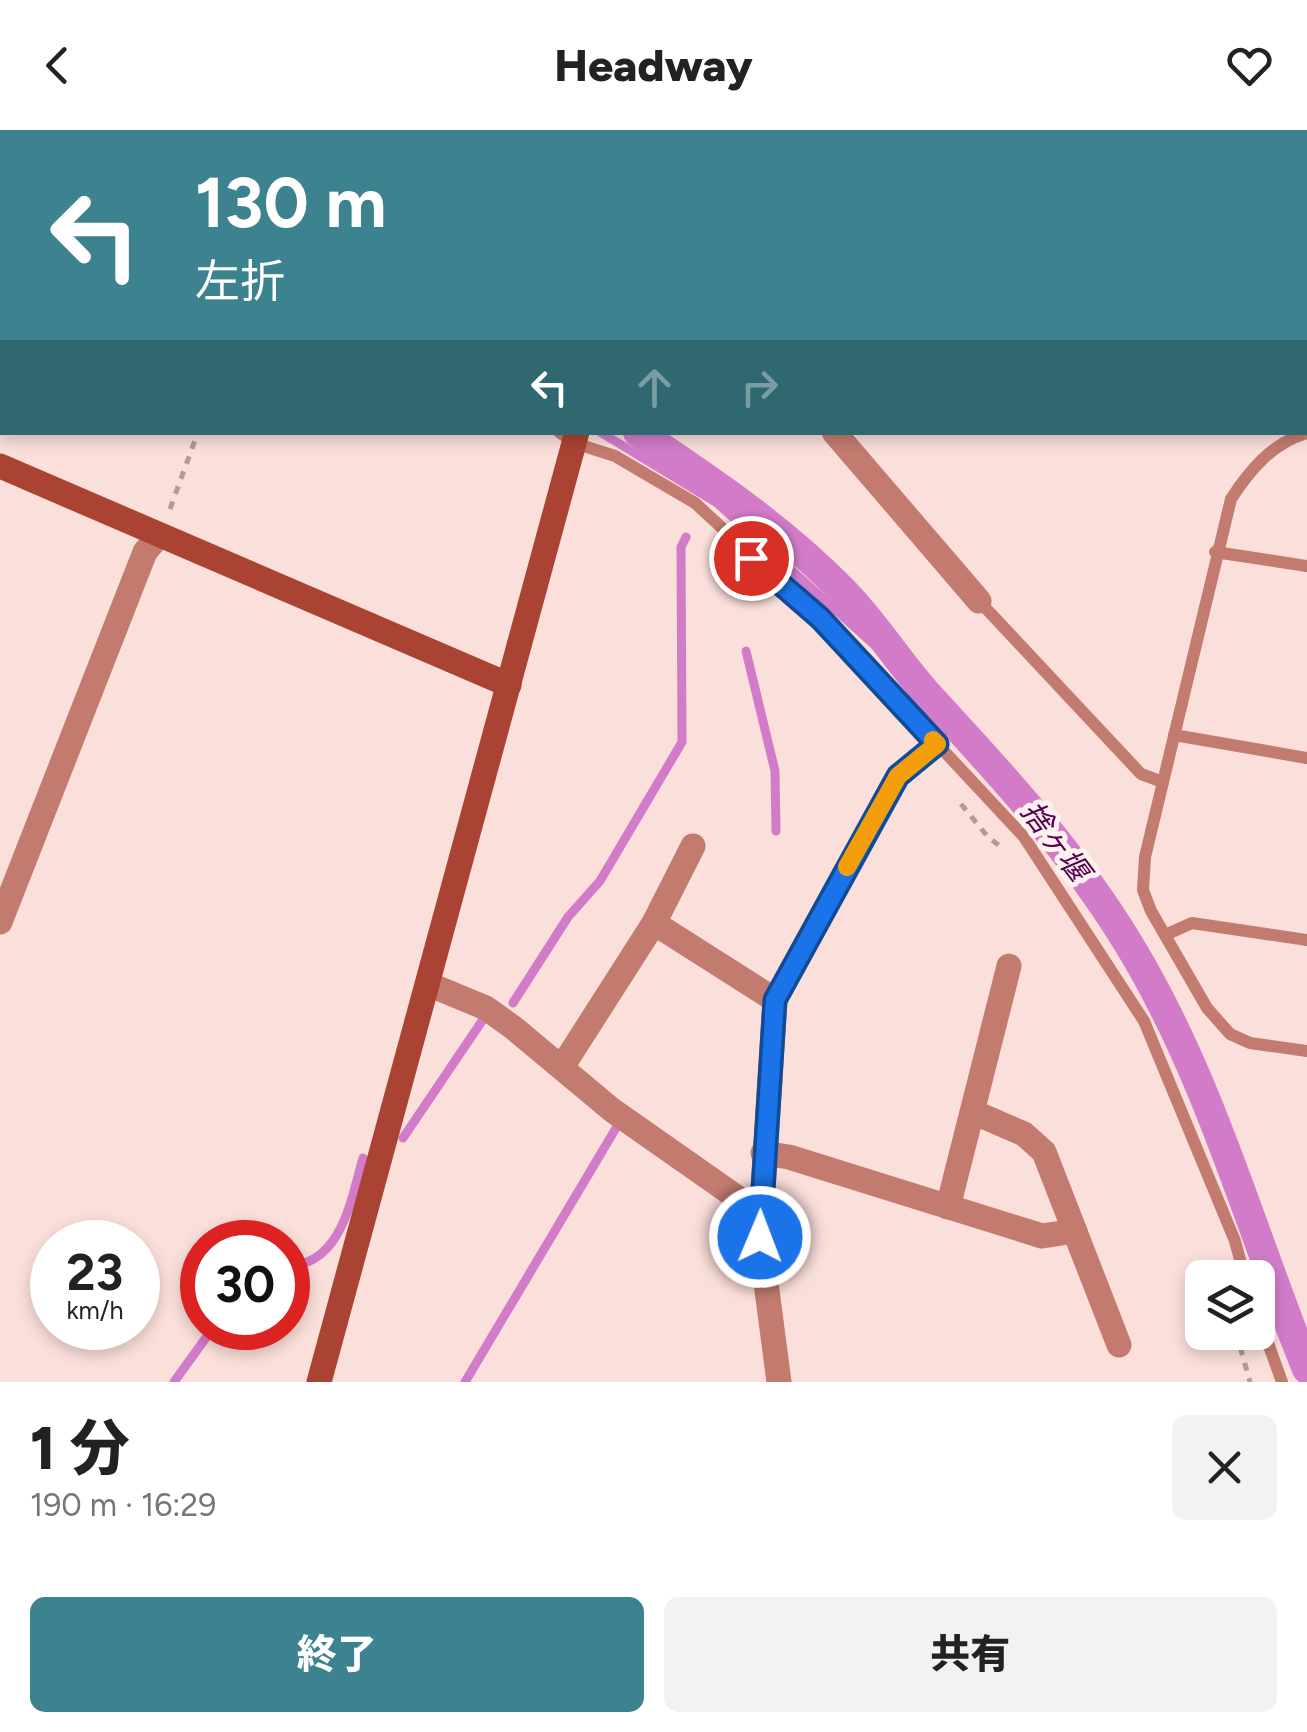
<!DOCTYPE html>
<html lang="ja">
<head>
<meta charset="utf-8">
<style>
  body { margin:0; font-family:Figtree,"Noto Sans JP",sans-serif; background:#f2f2f2; color:#222; height:100vh; display:flex; flex-direction:column; font-size:38px; white-space:nowrap }
  * { box-sizing:border-box; margin:0 }
  p { font-size:32px; color:#767676 }
  .icon { flex:none; width:55px; height:55px; fill:none; stroke:currentColor; stroke-width:2; stroke-linecap:round; stroke-linejoin:round }
  .map { position:relative; height:1252px; overflow:hidden }
  .side { display:flex; flex-direction:column; background:#fff; flex:1 }
  .side>* { flex:none }
  .top-card { position:absolute; left:0px; top:0px; width:1308px; height:305px; box-shadow:0 5px 15px #0003; background:#3d828f; color:#fff; overflow:hidden }
  .tools { position:absolute; left:1185px; top:1130px; display:grid; gap:20px }
  .tools a { display:grid; place-items:center; width:90px; height:90px; border-radius:15px; background:#fff; box-shadow:0 5px 15px #0003; font-size:50px }
  .speed { position:absolute; left:30px; top:1090px; display:flex; gap:20px; font-size:50px; font-weight:700; text-align:center }
  .speed>* { display:grid; place-content:center; width:130px; height:130px; border-radius:50%; background:#fff; box-shadow:0 5px 15px #0003; line-height:1 }
  .speed small { font-size:25px; font-weight:400 }
  .speed .limit { border:15px solid #d22; background:#fff; color:#111 }
  .pin { position:absolute; display:grid; place-items:center; width:85px; height:85px; color:#fff; margin:-42px; border:5px solid #fff; border-radius:50%; box-shadow:0 2px 10px #0007 }
  .me { position:absolute; width:110px; margin:-55px; rotate:1deg; stroke-linejoin:round; filter:drop-shadow(0 0 8px #0008) }
  .turn { display:flex; align-items:center; gap:35px; height:210px; padding:0 30px; font-size:45px }
  .turn .icon { width:130px; height:130px; stroke-width:2.5 }
  .turn b { display:block; font-size:70px; line-height:85px }
  .lanes { display:flex; align-items:center; height:95px; padding:0 30px; background:#0003; justify-content:center; gap:50px; direction:ltr }
  .lanes .off { opacity:.35 }
  .round { display:grid; place-items:center; flex:none; width:105px; height:105px; border-radius:15px; background:#f2f2f2 }
  .overview { display:flex; align-items:center; justify-content:space-between; height:170px; padding:0 30px }
  h1 { font-size:60px; font-weight:800; line-height:75px }
  .button { display:flex; gap:20px; margin-top:auto; padding:20px 30px }
  .button a { flex:1; height:115px; border-radius:15px; background:#3d828f; color:#fff; font-size:40px; font-weight:800; line-height:115px; text-align:center }
  .button a+a { background:#f2f2f2; color:#222 }
  header { display:flex; justify-content:space-between; align-items:center; height:130px; padding:0 30px; background:#fff; font-size:45px; font-weight:800 }
  .map>svg:first-child { display:block }
  .lines { fill:none; stroke-linecap:round; stroke-linejoin:round }
  .stream { stroke:#d27cc9; stroke-width:9 }
  .canal { stroke:#d27cc9; stroke-width:30 }
  .path { stroke:#b29a96; stroke-width:5; stroke-dasharray:8 8; stroke-linecap:butt }
  .lane { stroke:#c37b6f; stroke-width:12 }
  .street { stroke:#c37b6f; stroke-width:25 }
  .secondary { stroke:#aa4333; stroke-width:25 }
  .route-casing { stroke:#114b97; stroke-width:25 }
  .route { stroke:#1a73e8; stroke-width:18 }
  .slow { stroke:#f59e0b; stroke-width:18 }
  .labels { text-anchor:middle; stroke-width:10; stroke-linejoin:round; paint-order:stroke }
  .water-label { font-size:30px; font-style:italic; fill:#540250; stroke:#fbf1ef }
</style>
</head>
<body>
<header><svg class="icon" aria-label="back" viewBox="0 0 24 24"><path d="M15 5l-7 7 7 7"/></svg>Headway<svg class="icon" aria-label="heart" viewBox="0 0 24 24"><path d="M12 20l-8-8c-3-5 5-10 8-4 3-6 11-1 8 4z"/></svg></header>
<div class="map">
<svg width="1307" height="1252" viewBox="0 0 1307 1252">
  <rect width="100%" height="100%" fill="#fbdfda"/>
  <g class="lines">
    <g class="stream">
      <polyline points="224,0 227,2"/>
      <polyline points="1058,0 1061,2"/>
      <polyline points="1305,197 1307,199"/>
      <polyline points="600,302 717,373 921,557"/>
      <polyline points="746,521 775,641 776,701"/>
      <polyline points="513,873 568,787 600,751 682,612 681,417 686,407"/>
      <polyline points="403,1008 484,888"/>
      <path d="M288 1136C342 1134 351 1069 363 1028"/>
      <polyline points="174,1252 213,1198"/>
      <polyline points="465,1252 619,993"/>
    </g>
    <g class="canal">
      <polyline points="249,0 253,2"/>
      <path d="M638 302C710 350 781 398 842 460 874 492 898 532 928 565 1001 644 1072 721 1128 813 1209 945 1249 1096 1307 1239"/>
    </g>
    <g class="path">
      <polyline points="169,0 172,2"/>
      <polyline points="170,379 198,302"/>
      <polyline points="961,674 988,707 1005,720"/>
      <polyline points="1236,1202 1250,1252"/>
    </g>
    <g class="lane">
      <polyline points="199,0 203,2"/>
      <polyline points="559,302 574,313 615,326 695,373 820,488 1024,707 1144,891 1235,1111 1245,1148"/>
      <path d="M1307 303C1273 312 1249 341 1231 369L1145 727 1143 760 1151 781 1207 878 1230 904 1250 913 1307 921"/>
      <polyline points="1215,422 1307,436"/>
      <polyline points="979,471 1141,644 1163,652"/>
      <polyline points="1174,605 1307,628"/>
      <polyline points="1165,805 1192,793 1307,810"/>
      <polyline points="775,870 898,646 937,614"/>
      <polyline points="1258,1185 1282,1252"/>
    </g>
    <g class="street">
      <polyline points="834,302 979,471"/>
      <polyline points="0,792 145,422 159,405"/>
      <polyline points="654,793 775,870 760,1107 779,1252"/>
      <polyline points="428,854 486,878 515,899 612,980 739,1069 760,1079"/>
      <polyline points="562,937 654,793 693,716"/>
      <polyline points="973,982 1024,1004 1044,1022 1119,1215"/>
      <polyline points="763,1023 789,1027 1042,1106 1075,1101"/>
      <polyline points="948,1077 1009,836"/>
    </g>
    <g class="secondary">
      <polyline points="660,2 661,0"/>
      <polyline points="0,336 509,555"/>
      <polyline points="319,1252 577,302"/>
    </g>
  </g>
  <g class="lines">
    <defs>
      <polyline id="route" points="751,428 820,488 937,614 898,646 775,870 760,1107"/>
    </defs>
    <use href="#route" class="route-casing"/>
    <use href="#route" class="route"/>
    <polyline class="slow" points="847,737 898,646 937,614 933,610"/>
  </g>
  <g class="labels">
    <g class="water-label">
      <text transform="translate(1055 711) rotate(53)" y="10">捨ヶ堰</text>
    </g>
  </g>
</svg>
<div class="tools">
<a><svg class="icon" aria-label="layers" viewBox="0 0 24 24"><path d="M12 4l9 5-9 5-9-5zM3 14l9 5 9-5"/></svg></a>
</div>
<div class="speed"><div>23<small>km/h</small></div><div class="limit">30</div></div>
<div class="pin" style="left:751px;top:428px;background:#d93025"><svg class="icon" aria-label="arrive" viewBox="0 0 24 24"><path d="M6 21V4h12l-3 4 3 4H6"/></svg></div>
<svg class="me" style="left:760px;top:1107px" viewBox="-20 -20 40 40"><circle r="17" fill="#1a73e8" stroke="#fff" stroke-width="3"/><path d="M0-11L8 9 0 5-8 9z" fill="#fff"/></svg>
<div class="top-card">
<div class="turn"><svg class="icon" aria-label="left" viewBox="0 0 24 24"><path d="M17 20v-9H6M10 6l-5 5 5 5"/></svg><div><b>130 m</b>左折</div></div>
<div class="lanes"><svg class="icon" aria-label="left" viewBox="0 0 24 24"><path d="M17 20v-9H6M10 6l-5 5 5 5"/></svg><svg class="icon off" aria-label="ahead" viewBox="0 0 24 24"><path d="M12 20V5M6 11l6-6 6 6"/></svg><svg class="icon off" aria-label="right" viewBox="0 0 24 24"><path d="M7 20v-9h11M14 6l5 5-5 5"/></svg></div>
</div>
</div>
<section class="side">
<div class="overview"><div><h1>1 分</h1><p>190 m · 16:29</p></div><a class="round"><svg class="icon" aria-label="close" viewBox="0 0 24 24"><path d="M6 6l12 12M18 6L6 18"/></svg></a></div>
<div class="button"><a>終了</a><a>共有</a></div>
</section>
</body>
</html>
